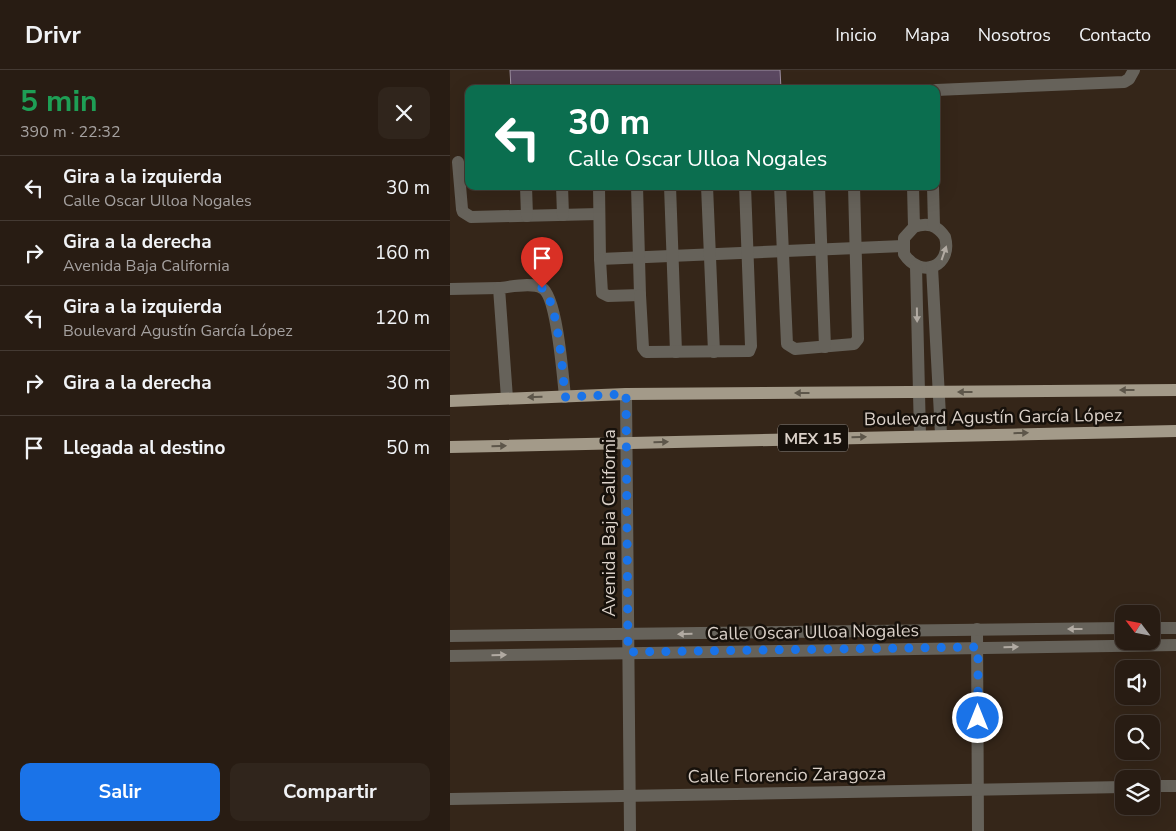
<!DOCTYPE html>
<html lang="es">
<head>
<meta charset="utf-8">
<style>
  body { margin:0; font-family:"Nunito Sans",sans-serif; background:#30251c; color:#f1f3f6; height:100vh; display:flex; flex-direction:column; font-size:19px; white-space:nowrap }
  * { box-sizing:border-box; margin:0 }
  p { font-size:16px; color:#a5a1a0 }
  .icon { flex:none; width:28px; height:28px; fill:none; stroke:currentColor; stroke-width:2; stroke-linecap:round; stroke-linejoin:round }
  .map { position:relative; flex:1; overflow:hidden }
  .panel { display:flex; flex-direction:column; background:#281c13; width:450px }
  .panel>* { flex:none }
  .guide { position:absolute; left:15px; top:15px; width:475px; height:105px; border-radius:10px; box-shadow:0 5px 20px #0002,0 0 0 1px #443a33; background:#0b6e4f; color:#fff; overflow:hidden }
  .needle { width:32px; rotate:302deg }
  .tools { position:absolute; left:665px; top:535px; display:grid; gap:10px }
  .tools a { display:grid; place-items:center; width:45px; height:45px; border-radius:10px; background:#281c13; box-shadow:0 5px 20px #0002,0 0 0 1px #443a33; font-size:25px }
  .pin { position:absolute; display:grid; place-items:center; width:42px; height:42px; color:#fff; margin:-51px -21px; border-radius:50% 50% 50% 0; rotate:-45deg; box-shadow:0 0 5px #0007 }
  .pin .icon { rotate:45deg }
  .me { position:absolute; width:55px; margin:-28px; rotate:0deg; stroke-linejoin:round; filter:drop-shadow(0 0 4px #0008) }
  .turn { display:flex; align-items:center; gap:18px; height:105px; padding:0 20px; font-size:22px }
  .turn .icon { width:65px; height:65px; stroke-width:2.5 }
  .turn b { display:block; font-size:35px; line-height:42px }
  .round { display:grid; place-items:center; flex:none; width:52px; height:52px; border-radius:10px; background:#30251c }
  .head { display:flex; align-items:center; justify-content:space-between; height:85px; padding:0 20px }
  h1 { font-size:30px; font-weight:700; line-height:38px; color:#1e9e55 }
  .button { display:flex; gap:10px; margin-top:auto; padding:10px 20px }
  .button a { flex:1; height:58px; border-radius:10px; background:#1a73e8; color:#fff; font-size:20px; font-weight:700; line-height:58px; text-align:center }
  .button a+a { background:#30251c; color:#f1f3f6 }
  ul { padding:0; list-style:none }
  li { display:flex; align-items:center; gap:15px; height:65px; padding:0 20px; border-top:1px solid #443a33 }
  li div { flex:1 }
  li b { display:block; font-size:19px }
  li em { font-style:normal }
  header { display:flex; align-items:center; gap:30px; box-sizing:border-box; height:70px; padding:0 25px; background:#281c13; border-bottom:1px solid #443a33 }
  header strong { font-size:24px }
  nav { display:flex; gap:28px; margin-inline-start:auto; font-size:18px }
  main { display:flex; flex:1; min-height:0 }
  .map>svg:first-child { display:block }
  .building { fill:#5b4861; stroke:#9d8fa1 }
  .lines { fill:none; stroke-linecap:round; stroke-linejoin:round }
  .minor { stroke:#66625a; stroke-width:12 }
  .major { stroke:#a39a89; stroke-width:12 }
  .oneway { fill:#b1aaa2 }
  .oneway2 { fill:#5d564a }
  .route { stroke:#1a73e8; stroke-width:9; stroke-dasharray:0 16.2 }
  .labels { text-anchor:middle; stroke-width:5; stroke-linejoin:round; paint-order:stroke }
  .shield { fill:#17110b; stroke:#a0978f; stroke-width:1 }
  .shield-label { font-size:16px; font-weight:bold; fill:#dad0c8 }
  .street-label { font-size:18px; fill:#dad0c8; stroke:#17110b }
</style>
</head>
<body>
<header>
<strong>Drivr</strong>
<nav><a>Inicio</a><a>Mapa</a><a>Nosotros</a><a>Contacto</a></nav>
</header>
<main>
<section class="panel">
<div class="head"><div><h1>5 min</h1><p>390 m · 22:32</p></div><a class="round"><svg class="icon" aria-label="close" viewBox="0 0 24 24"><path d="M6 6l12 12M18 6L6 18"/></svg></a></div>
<ul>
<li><svg class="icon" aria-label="left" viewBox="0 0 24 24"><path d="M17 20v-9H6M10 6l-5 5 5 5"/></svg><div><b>Gira a la izquierda</b><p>Calle Oscar Ulloa Nogales</p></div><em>30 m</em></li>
<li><svg class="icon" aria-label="right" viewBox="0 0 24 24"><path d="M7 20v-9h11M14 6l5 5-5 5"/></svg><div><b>Gira a la derecha</b><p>Avenida Baja California</p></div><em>160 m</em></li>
<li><svg class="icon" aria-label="left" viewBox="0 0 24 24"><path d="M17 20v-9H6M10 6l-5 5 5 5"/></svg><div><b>Gira a la izquierda</b><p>Boulevard Agustín García López</p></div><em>120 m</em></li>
<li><svg class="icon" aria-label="right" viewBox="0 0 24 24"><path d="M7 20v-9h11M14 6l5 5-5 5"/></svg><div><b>Gira a la derecha</b></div><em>30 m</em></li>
<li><svg class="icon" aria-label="arrive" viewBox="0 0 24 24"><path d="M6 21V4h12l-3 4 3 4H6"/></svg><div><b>Llegada al destino</b></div><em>50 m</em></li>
</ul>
<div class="button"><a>Salir</a><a>Compartir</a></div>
</section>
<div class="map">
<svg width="726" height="761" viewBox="0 0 726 761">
  <rect width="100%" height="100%" fill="#352619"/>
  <polygon class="building" points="60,0 330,0 331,19 61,19"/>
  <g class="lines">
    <g class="minor">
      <polyline points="486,20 674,12 679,9 684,0"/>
      <polyline points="8,92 12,139 13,142 21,147 149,144"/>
      <polyline points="76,116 77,146"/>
      <polyline points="112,116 113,145"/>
      <polyline points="149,116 150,189 453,176"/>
      <polyline points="220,116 226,282"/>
      <polyline points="257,116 264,282"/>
      <polyline points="330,116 337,274 345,279 404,274 408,269 404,116"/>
      <polyline points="369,116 375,277"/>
      <path d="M463 116 464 157 454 168V184C471 210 503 196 495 167 487 155 477 152 464 157"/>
      <polyline points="483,116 484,156"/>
      <polyline points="150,189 152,223 158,226 190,225 187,116"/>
      <polyline points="466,196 470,365"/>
      <polyline points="482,197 491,364"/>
      <polyline points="0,219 49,218"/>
      <polyline points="190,225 193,278 196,282 299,281 301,276 295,116"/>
      <polyline points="176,324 180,761"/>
      <path d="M57 328 49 218C61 217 82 212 92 218 107 226 113 308 115 327"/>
      <polyline points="701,558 726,558"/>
      <polyline points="527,559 528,761"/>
      <polyline points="0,566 674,558"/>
      <polyline points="0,586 726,575"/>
      <polyline points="701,716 726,716"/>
      <polyline points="0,729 674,717"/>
    </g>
    <g class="major">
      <polyline points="0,331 176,324 726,320"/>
      <polyline points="0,377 726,361"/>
    </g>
  </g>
  <defs><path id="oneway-solid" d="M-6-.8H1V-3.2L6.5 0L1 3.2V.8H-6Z" transform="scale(1.25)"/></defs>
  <g class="oneway">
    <use href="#oneway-solid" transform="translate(494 183) rotate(-71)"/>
    <use href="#oneway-solid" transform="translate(467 245) rotate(89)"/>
    <use href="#oneway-solid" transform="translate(625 559) rotate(180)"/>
    <use href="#oneway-solid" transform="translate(235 564) rotate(179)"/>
    <use href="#oneway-solid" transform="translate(561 577) rotate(-1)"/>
    <use href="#oneway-solid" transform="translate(49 585) rotate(-1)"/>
  </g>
  <g class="oneway2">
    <use href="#oneway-solid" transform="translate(677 320) rotate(180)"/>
    <use href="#oneway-solid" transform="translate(515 322) rotate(180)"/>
    <use href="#oneway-solid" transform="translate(352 323) rotate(180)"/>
    <use href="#oneway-solid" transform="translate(85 327) rotate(179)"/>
    <use href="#oneway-solid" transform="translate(571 363) rotate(-1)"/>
    <use href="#oneway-solid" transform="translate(409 367) rotate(-2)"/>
    <use href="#oneway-solid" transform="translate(211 372) rotate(-2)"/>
    <use href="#oneway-solid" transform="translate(49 376) rotate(-1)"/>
  </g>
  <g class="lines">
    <path class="route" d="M92 218C108 230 113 305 115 327L176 324 178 582 528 577V648"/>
  </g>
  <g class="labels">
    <rect class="shield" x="328" y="354.5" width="70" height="27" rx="4"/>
    <g class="shield-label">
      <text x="363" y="374">MEX 15</text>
    </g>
    <g class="street-label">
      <text transform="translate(543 347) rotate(-1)" y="6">Boulevard Agustín García López</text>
      <text transform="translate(159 453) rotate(-90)" y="6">Avenida Baja California</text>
      <text transform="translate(363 562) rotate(-1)" y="6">Calle Oscar Ulloa Nogales</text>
      <text transform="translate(337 705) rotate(-1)" y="6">Calle Florencio Zaragoza</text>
    </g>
  </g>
</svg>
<div class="tools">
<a><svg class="needle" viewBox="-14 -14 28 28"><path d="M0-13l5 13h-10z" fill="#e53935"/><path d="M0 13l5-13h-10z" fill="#a5a1a0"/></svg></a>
<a><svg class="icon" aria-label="sound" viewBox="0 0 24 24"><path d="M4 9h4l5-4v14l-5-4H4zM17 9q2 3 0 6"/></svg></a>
<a><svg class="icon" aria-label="search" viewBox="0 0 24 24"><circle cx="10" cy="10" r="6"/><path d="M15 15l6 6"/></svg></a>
<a><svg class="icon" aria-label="layers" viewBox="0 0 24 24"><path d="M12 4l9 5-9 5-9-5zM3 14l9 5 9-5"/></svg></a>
</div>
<div class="pin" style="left:92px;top:218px;background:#d93025"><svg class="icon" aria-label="arrive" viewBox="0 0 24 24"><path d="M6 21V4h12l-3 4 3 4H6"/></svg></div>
<svg class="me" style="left:528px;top:648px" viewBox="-20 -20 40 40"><circle r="17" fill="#1a73e8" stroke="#fff" stroke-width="3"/><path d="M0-11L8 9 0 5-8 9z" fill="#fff"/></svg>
<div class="guide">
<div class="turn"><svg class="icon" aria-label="left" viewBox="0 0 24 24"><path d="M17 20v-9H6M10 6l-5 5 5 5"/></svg><div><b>30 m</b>Calle Oscar Ulloa Nogales</div></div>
</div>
</div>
</main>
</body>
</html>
